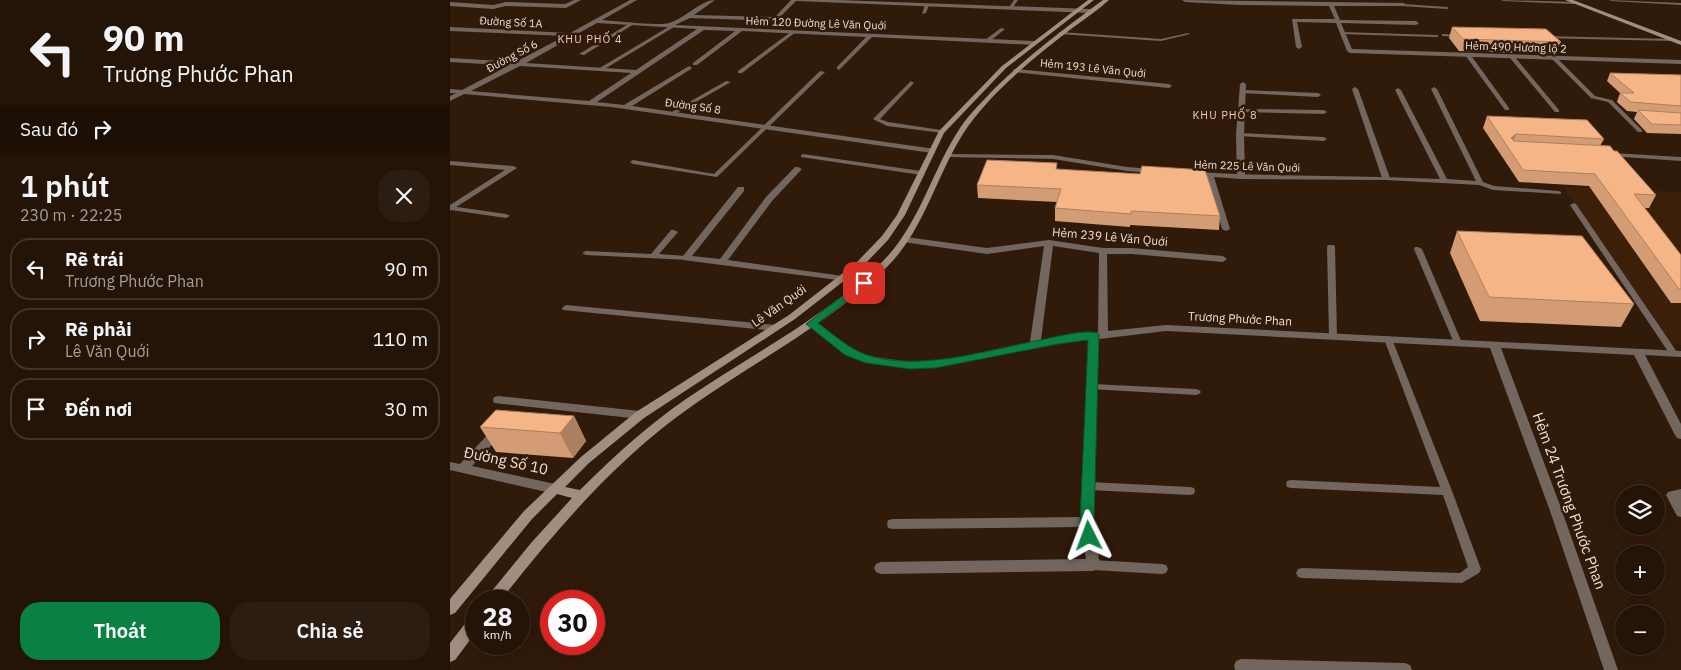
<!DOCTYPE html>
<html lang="vi">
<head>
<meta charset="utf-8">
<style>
  body { margin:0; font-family:"IBM Plex Sans",sans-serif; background:#2c1d12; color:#f1f3f6; height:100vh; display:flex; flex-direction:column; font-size:19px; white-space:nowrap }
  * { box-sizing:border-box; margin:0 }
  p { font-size:16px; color:#a39e9c }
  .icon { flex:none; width:28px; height:28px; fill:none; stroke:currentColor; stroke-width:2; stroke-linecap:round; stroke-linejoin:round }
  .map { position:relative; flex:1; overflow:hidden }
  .drawer { display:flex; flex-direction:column; background:#241408; width:450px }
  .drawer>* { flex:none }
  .banner { background:#241408; color:#f1f3f6; overflow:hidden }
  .controls { position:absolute; left:1165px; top:485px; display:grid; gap:10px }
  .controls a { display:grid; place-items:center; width:50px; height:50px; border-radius:50%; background:#241408; box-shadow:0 2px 12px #0003,0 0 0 1px #413329; font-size:25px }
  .speed { position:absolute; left:15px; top:590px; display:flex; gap:10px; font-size:25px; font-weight:700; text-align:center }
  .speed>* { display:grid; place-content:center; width:65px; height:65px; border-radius:50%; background:#241408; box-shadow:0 2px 12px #0003,0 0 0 1px #413329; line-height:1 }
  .speed small { font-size:12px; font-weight:400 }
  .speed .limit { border:8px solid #d22; background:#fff; color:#111 }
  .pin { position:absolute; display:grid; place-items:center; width:42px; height:42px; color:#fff; margin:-21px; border-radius:10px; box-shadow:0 2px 8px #0006 }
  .me { position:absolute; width:55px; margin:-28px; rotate:357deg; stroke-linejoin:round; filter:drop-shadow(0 0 4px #0008) }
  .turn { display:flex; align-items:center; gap:18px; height:105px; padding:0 20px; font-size:22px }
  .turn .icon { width:65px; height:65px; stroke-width:2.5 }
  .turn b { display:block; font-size:35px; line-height:42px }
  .then { display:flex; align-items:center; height:48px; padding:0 20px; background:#0003; gap:10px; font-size:19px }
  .round { display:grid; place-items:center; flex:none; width:52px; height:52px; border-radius:20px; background:#2c1d12 }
  .summary { display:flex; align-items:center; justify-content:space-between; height:85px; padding:0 20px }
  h1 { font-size:30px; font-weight:600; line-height:38px }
  .cta { display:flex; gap:10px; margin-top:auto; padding:10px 20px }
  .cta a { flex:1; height:58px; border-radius:20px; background:#0b8043; color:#fff; font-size:20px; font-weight:600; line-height:58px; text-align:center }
  .cta a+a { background:#2c1d12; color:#f1f3f6 }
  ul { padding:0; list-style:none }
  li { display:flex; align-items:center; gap:15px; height:62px; margin:0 10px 8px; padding:0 10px; border:2px solid #413329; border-radius:20px }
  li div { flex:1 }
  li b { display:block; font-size:19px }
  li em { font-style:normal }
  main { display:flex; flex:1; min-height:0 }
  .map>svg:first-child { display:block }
  .built { fill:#3b1f09 }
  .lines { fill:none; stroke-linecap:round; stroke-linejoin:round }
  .service { fill:#72665e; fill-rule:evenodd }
  .minor { fill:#72665e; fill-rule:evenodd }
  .secondary { fill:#a18e81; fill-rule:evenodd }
  .wall { fill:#d49c74 }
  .shaded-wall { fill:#ac7f5e }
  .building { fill:#f6b587; stroke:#ac7f5e }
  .route { fill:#0b8043; stroke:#07532c }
  .labels { text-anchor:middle; stroke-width:5; stroke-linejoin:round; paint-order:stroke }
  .far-street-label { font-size:11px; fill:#edddd3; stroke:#301a0a }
  .far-neighbourhood-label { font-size:11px; letter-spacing:1px; fill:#ebcdb9; stroke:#301a0a }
  .street-label { font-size:12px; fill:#edddd3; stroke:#301a0a }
  .near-street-label { font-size:15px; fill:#edddd3; stroke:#301a0a }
</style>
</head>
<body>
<main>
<section class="drawer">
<div class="banner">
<div class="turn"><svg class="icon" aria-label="left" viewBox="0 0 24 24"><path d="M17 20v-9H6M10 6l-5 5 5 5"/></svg><div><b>90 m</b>Trương Phước Phan</div></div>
<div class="then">Sau đó<svg class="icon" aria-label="right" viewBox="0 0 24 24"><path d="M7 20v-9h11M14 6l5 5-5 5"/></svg></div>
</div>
<div class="summary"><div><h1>1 phút</h1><p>230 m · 22:25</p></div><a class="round"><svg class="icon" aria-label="close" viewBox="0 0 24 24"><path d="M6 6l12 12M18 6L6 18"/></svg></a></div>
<ul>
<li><svg class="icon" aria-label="left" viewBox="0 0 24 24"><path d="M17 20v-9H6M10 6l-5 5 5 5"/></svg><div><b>Rẽ trái</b><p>Trương Phước Phan</p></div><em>90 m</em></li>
<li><svg class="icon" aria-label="right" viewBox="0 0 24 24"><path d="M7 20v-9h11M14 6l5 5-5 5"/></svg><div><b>Rẽ phải</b><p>Lê Văn Quới</p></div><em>110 m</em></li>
<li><svg class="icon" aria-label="arrive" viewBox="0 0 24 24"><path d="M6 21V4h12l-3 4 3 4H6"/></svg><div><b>Đến nơi</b></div><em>30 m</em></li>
</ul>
<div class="cta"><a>Thoát</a><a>Chia sẻ</a></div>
</section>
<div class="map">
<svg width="1231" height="670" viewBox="0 0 1231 670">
  <rect width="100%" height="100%" fill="#301a0a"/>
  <polygon class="built" points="1113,186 1231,192 1231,345 1213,344"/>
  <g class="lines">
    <g class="service">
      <polygon points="564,0 568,0 562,9 558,9"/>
      <polygon points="1051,0 1125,2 1127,3 1125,4 1053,1"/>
      <polygon points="1159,0 1231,3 1231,5 1161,1"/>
      <polygon points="477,4 479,5 476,13 472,14 475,5"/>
      <polygon points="954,4 997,7 999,8 997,9 952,6"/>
      <polygon points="180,23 184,24 134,55 129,54"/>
      <polygon points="220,26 224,27 153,70 148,69"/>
      <polygon points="551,28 555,29 539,42 535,42 535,40"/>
      <polygon points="342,31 346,32 292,73 288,73 288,71"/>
      <polygon points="611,32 711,39 738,33 740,34 711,41 609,34 609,32"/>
      <polygon points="892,32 987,35 989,36 987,37 890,34 890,33"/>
      <polygon points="994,34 1010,35 1012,36 1010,37 992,36 992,34"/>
      <polygon points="1093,36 1223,39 1225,40 1223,41 1091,38 1091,36"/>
      <polygon points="1016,54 1020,54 1059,108 1059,110 1055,110 1015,55"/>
      <polygon points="1060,56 1064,56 1109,110 1109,112 1105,112 1060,58"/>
      <polygon points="1102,57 1106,57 1145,96 1162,100 1192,130 1192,132 1188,132 1158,102 1141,98 1102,59"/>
      <polygon points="0,58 69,62 72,64 69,66 0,62"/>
      <polygon points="370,71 375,72 267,177 183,164 180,162 183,160 264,174"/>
      <polygon points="276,81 281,82 225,114 220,113"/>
      <polygon points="461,81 464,83 463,84 430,119 438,122 491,130 494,132 493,133 437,126 423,119"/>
      <path d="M984 87 987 89 1033 182 1044 186 1109 191 1111 192V194L1043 190 1029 185 936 180 791 179 764 177 780 229 776 231 772 229 757 177 746 176 743 174 746 172C827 177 909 175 990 179L945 90 948 88 951 90 997 179 1026 181 981 89Z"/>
      <polygon points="793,90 868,93 871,95 868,97 791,93 790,92"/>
      <polygon points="792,109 874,110 877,112 874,114 790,112 789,111"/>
      <polygon points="790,133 874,137 877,139 874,141 788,136 788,134"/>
      <polygon points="1162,153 1231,157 1231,161 1160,156 1160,154"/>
      <polygon points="353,154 471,171 474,173 471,175 351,157 351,155"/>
      <polygon points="497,154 603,155 677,167 703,169 706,171 703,173 677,171 603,159 495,157 495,155"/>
      <polygon points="1124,203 1126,204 1227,352 1228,354 1227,356 1221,356 1120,205"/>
      <polygon points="0,206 56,214 60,216 56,218 1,210"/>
      <polygon points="221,230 224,230 228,232 209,254 236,256 239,256 240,258 239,260 136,255 132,253 136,251 201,254"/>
      <polygon points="878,245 884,245 885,247 887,336 883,339 879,336 877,247"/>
      <polygon points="965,247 968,247 972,249 1012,343 1011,345 1008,346 1004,343 964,249"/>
      <polygon points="116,305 326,325 330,328 326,331 113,310 112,308"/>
      <polygon points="938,336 942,339 1002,491 1031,569 1029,573 1012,583 852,578 848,577 846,573 848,569 852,568 1010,573 1018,567 993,495 841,488 837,487 836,484 837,481 841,480 990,487 934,339"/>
      <polygon points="642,384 746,389 749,390 751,392 749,394 746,395 639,389 637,387 639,385"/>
      <polygon points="639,482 740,487 744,488 745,491 744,494 740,495 639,490 635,489 634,486 635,483"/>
      <polygon points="643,560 712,564 716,565 718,569 716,573 712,574 643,570 639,568 637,565 639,562"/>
    </g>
    <g class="minor">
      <polygon points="124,0 131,0 116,8 56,6 43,9 0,6 0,2 43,5 56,2 115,4"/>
      <path d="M180 0H187L152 20C165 21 210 26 219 23 234 19 251 0 265 0L244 15 325 17 341 0H388L641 9 644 11 641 13 346 1 326 21 240 18 225 25 584 41 587 43 584 45 422 37 389 70 387 69V67L416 37 292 31 247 65H243V63L285 31 254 30 147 102 174 105 239 66 242 68 241 69 182 106 485 149V153H482L161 107 14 94 0 101V96L6 93H0V89L12 90 115 36 0 31V27L120 33ZM147 23 247 29 186 70 76 63ZM70 66 181 73 139 101 21 91Z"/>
      <polygon points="732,0 954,3 956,6 884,6 890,20 966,21 969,23 966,25 891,23 902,49 1231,60 1231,64 900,53 897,51 886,23 847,22 852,47 849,49 846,47 842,19 885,19 879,6 789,5 735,2"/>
      <polygon points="565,69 719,84 722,86 719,88 563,72 563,70"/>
      <polygon points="793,82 796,84 794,135 795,177 791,179 787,177 786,135 790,84"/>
      <polygon points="905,87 908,89 940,178 939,180 933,180 932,178 902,89"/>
      <polygon points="0,161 63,166 67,168 0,211 0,205 55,170 0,165"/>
      <polygon points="345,167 348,167 352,169 322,201 278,260 393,276 396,277 398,279 396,281 233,260 232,258 233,256 288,187 294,187 294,191 242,256 270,259 316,197"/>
      <path d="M456 237 537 248 599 240 653 248H682L773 256 777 259 773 262 682 254H657L658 331 716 325 1231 351V357L1195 355 1231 424V439L1227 438 1225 435 1184 355 1051 348 1111 508 1168 670H1154L1099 508 1040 348 716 331 649 339 643 522 650 565 648 569 643 571 431 574 426 572 424 568 426 564 431 562 636 559 631 527 443 529 438 528 437 524 438 520 443 519 631 517 639 340 608 343 585 349 582 348 485 368H460L416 362 395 354 356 323 361 320 364 321 403 350 418 356 460 362H485L580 342 594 246 537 254 453 242 452 240ZM603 246 649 253 648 332 591 340Z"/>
      <polygon points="48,396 190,411 194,412 196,415 194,418 190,419 44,403 43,400 44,397"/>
      <polygon points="47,428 51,429 53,432 51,435 22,466 105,484 109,486 111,489 109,492 105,494 0,470 0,462 10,464 43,429"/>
      <polygon points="1231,489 1231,517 1227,516 1216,495 1218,492"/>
      <polygon points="791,659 955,663 960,665 962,670 785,670 784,666 786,661"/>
    </g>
    <g class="secondary">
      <path d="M638 0H644L556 68 494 133 455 215 438 240 413 266 345 319 194 418 139 463 115 487 130 490C163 457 197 426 236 399 301 355 372 319 430 264 469 227 481 172 510 128 520 113 533 101 545 88 578 56 615 28 653 0H659C647 11 633 20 621 29 585 57 546 88 519 125 487 170 477 227 437 267 379 324 307 360 242 406 166 459 107 529 50 601H35L37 597 81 543 122 498 107 494 82 519 5 613 0 615V599L74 511 131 457 186 412 339 315 407 262 432 236 447 215 489 131 552 66Z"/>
      <polygon points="1115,0 1123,0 1231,41 1231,45"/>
      <polygon points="26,615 26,632 5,660 0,662 0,643 21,616"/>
    </g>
  </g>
  <g class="wall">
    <polygon points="1002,27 1111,42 1106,54 1009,51 999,38"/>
    <polygon points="1160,73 1231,75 1231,134 1197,133 1184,119 1187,112 1177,111 1167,102 1170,93 1157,81"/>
    <polygon points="1037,116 1154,139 1150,146 1206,195 1199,208 1194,208 1231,255 1231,303 1221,303 1139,186 1069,182 1033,128"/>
    <polygon points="607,169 770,216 769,230 680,225 680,227 605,221 605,208 607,202 528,198 527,185"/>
    <polygon points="1007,231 1184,304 1171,327 1030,321 1000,253"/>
    <polygon points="124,416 136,441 123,458 46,452 30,427"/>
  </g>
  <g class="shaded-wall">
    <polygon points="1066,134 1062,146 1061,138"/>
    <polygon points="124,416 136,441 123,458 110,433"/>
  </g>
  <g class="building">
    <polygon points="1002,27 1096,29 1111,42 1013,39"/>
    <polygon points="1160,73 1231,75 1231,106 1181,102 1170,93 1184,93"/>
    <polygon points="1188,110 1231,113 1231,125 1202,124"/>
    <polygon points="1037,116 1137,120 1154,139 1066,134 1061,138 1064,141 1160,146 1164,151 1167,151 1206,195 1184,194 1231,255 1231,289 1229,289 1145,174 1073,170"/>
    <polygon points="537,160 607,163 606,169 690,174 692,166 755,170 770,216 681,211 681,214 605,208 611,189 527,185"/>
    <polygon points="1007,231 1132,236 1184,304 1039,297"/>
    <polygon points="46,410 124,416 110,433 30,427"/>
  </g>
  <path class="route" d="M414 280 419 283 417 285 368 323C383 334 399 349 417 355 468 372 539 350 591 340 605 337 634 329 648 333L649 335 644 522 646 536 644 540 639 542 634 540 630 522 638 340 608 344 485 368 460 369 416 363 395 355 356 324Z"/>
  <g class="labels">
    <g class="far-street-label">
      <text transform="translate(61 22) rotate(3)" y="4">Đường Số 1A</text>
      <text transform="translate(366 23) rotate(2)" y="4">Hẻm 120 Đường Lê Văn Quới</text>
      <text transform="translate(1066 47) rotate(2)" y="4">Hẻm 490 Hương lộ 2</text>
      <text transform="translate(62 56) rotate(-28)" y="4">Đường Số 6</text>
      <text transform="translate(643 68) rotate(6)" y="4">Hẻm 193 Lê Văn Quới</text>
      <text transform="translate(243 106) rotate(8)" y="4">Đường Số 8</text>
      <text transform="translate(797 166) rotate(2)" y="4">Hẻm 225 Lê Văn Quới</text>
    </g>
    <g class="far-neighbourhood-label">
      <text x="140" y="43">KHU PHỐ 4</text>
      <text x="775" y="119">KHU PHỐ 8</text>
    </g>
    <g class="street-label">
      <text transform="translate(660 237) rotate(5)" y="4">Hẻm 239 Lê Văn Quới</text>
      <text transform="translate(329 306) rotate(-35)" y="4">Lê Văn Quới</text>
      <text transform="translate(790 319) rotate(3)" y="4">Trương Phước Phan</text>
    </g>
    <g class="near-street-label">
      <text transform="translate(56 461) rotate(12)" y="5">Đường Số 10</text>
      <text transform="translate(1119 501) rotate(70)" y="5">Hẻm 24 Trương Phước Phan</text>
    </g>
  </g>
</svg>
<div class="controls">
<a><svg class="icon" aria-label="layers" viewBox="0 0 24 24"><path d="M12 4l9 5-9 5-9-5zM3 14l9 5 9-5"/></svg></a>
<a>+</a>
<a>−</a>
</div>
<div class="speed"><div>28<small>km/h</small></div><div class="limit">30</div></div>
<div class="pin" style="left:414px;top:283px;background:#d93025"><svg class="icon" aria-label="arrive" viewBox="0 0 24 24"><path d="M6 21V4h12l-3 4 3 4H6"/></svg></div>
<svg class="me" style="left:639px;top:536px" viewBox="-20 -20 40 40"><path d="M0-17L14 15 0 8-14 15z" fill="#0b8043" stroke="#fff" stroke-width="4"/></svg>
</div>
</main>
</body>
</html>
